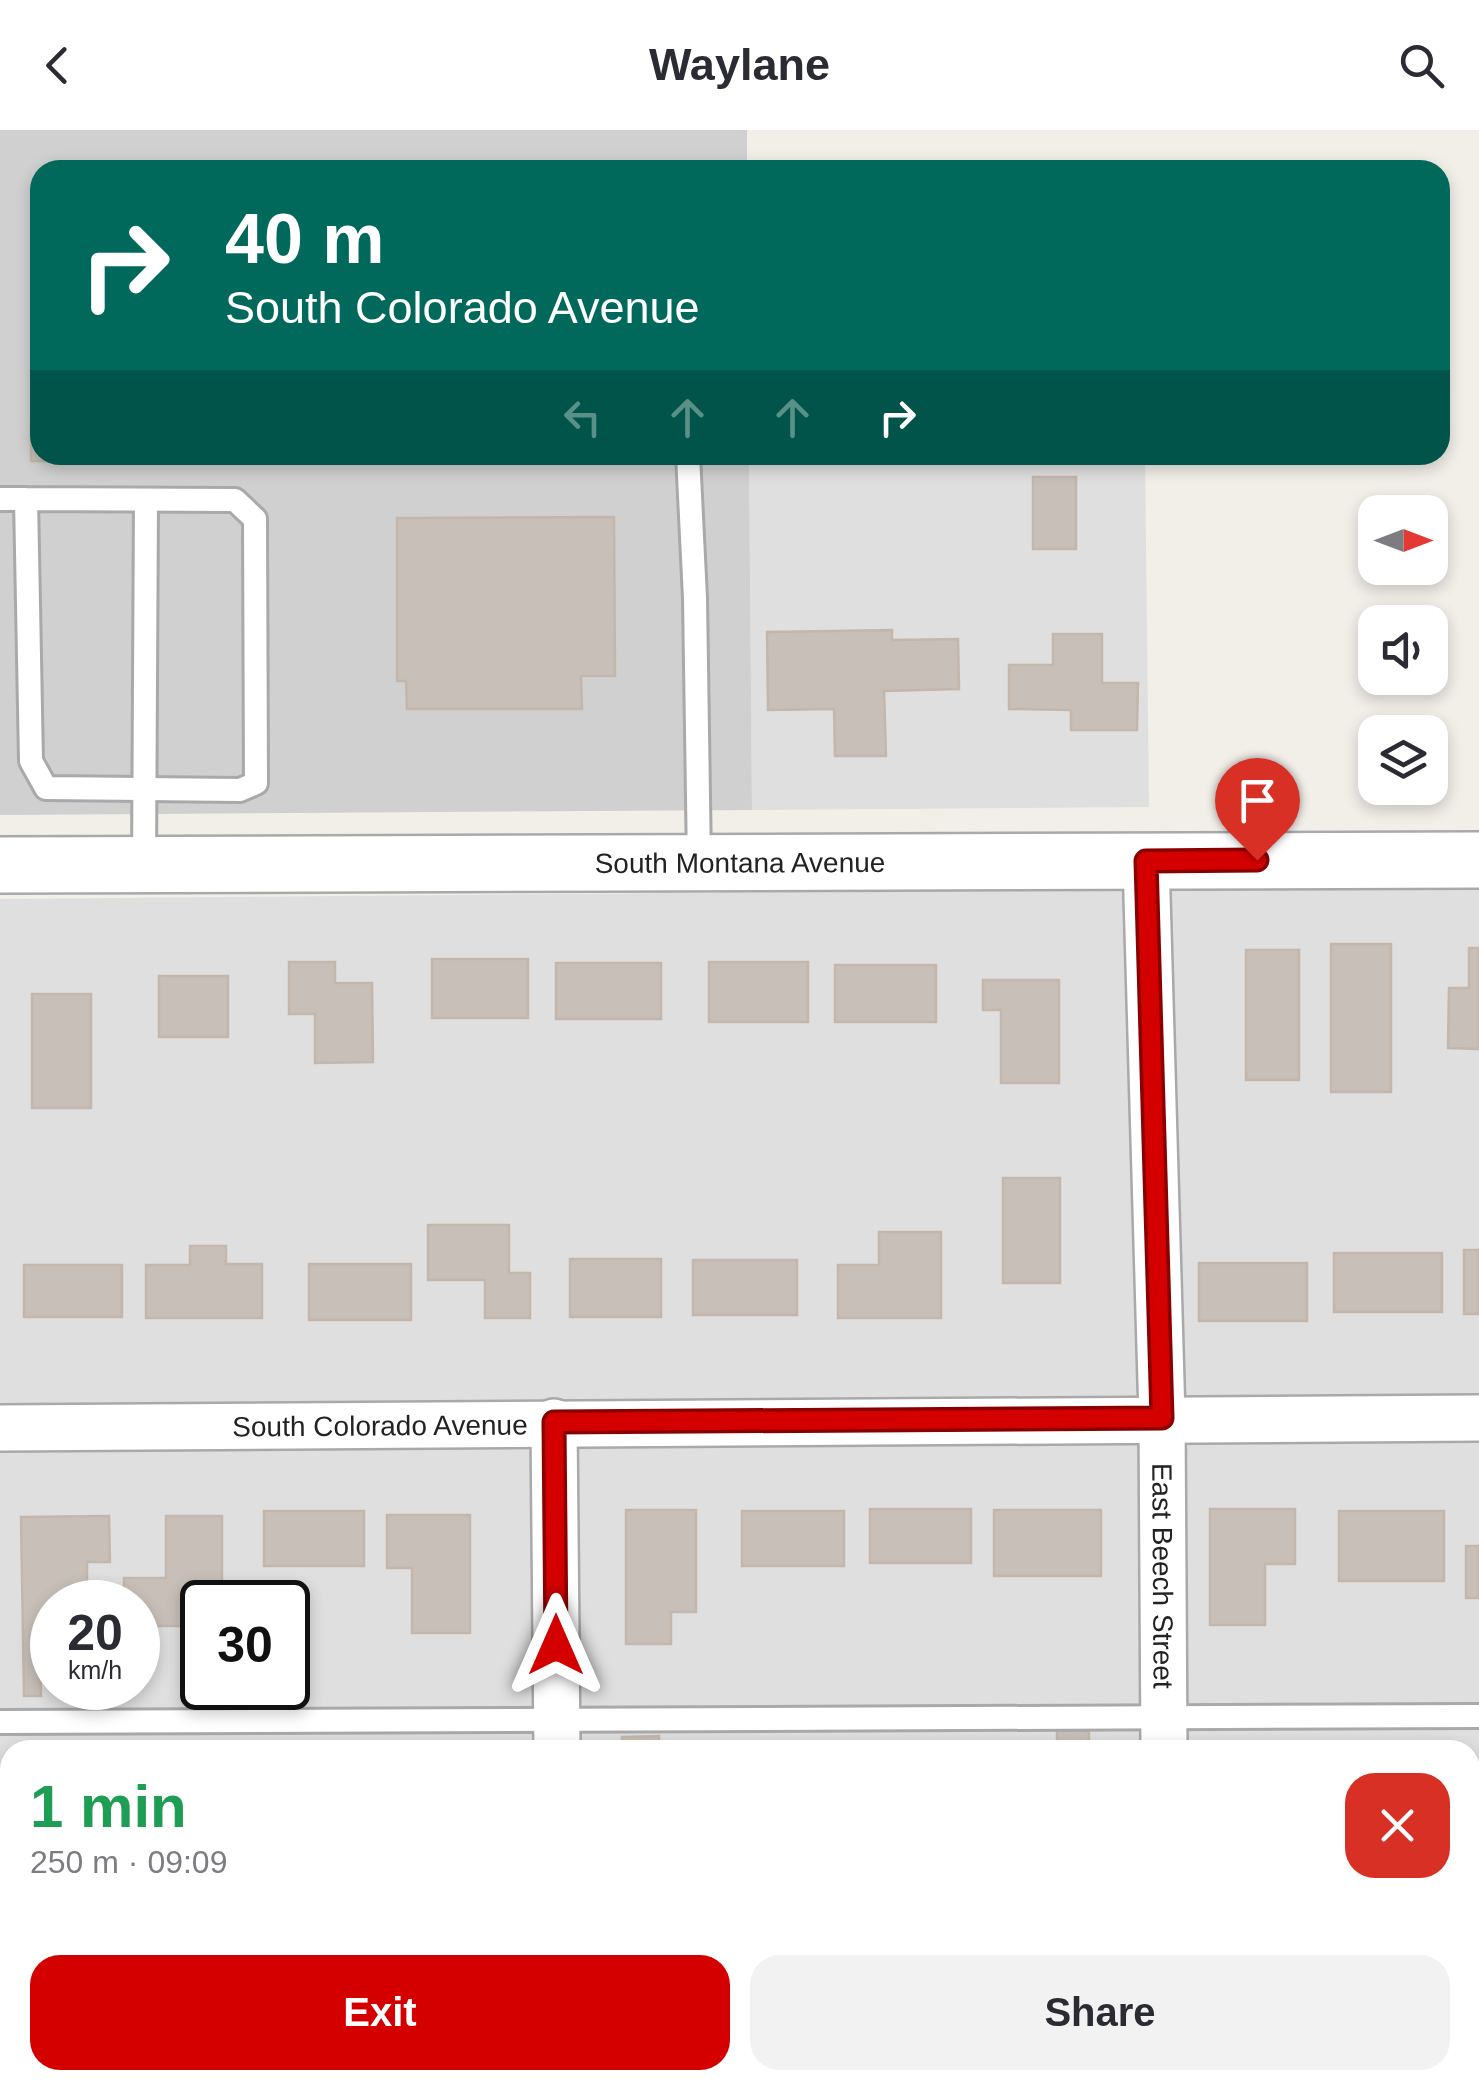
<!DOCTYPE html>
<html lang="en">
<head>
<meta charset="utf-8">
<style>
  body { margin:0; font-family:Helvetica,sans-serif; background:#f2f2f3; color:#2b2b33; height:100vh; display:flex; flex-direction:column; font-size:38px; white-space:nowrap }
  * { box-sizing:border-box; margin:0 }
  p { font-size:32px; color:#7c7c81 }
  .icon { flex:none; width:55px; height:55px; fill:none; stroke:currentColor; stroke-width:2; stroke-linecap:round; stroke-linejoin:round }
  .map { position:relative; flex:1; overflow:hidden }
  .drawer { position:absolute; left:0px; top:1610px; width:1480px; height:350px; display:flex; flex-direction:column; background:#fff; border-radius:30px 30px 0 0; box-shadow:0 5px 15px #0003 }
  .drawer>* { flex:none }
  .hud { position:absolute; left:30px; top:30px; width:1420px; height:305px; border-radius:30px; box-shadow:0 5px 15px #0003; background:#00695c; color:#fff; overflow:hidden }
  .needle { width:65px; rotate:90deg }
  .fabs { position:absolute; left:1358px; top:365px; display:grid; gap:20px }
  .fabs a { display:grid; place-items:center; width:90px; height:90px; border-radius:20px; background:#fff; box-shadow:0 5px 15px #0003; font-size:50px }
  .speed { position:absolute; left:30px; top:1450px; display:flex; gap:20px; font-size:50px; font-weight:700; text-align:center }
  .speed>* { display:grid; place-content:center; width:130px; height:130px; border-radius:50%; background:#fff; box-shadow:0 5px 15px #0003; line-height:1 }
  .speed small { font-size:25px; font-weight:400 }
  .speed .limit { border:5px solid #111; border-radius:15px; background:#fff; color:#111 }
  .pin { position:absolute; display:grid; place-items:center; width:85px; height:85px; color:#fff; margin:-102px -42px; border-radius:50% 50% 50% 0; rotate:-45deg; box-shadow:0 0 10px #0007 }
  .pin .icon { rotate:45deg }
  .me { position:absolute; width:110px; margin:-55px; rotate:0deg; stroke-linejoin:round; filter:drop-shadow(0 0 8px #0008) }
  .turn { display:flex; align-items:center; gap:35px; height:210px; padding:0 30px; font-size:45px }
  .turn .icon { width:130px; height:130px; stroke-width:2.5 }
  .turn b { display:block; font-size:70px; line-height:85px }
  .lanes { display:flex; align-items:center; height:95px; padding:0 30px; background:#0003; justify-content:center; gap:50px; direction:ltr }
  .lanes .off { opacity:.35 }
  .round { display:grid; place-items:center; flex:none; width:105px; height:105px; border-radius:30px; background:#f2f2f3 }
  .headline { display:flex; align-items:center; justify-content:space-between; height:170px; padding:0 30px }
  h1 { font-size:60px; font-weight:600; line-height:75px; color:#1e9e55 }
  .action { display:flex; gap:20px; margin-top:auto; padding:20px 30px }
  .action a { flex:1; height:115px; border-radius:30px; background:#d40000; color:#fff; font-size:40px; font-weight:600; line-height:115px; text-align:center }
  .action a+a { background:#f2f2f3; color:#2b2b33 }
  header { display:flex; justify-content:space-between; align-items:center; height:130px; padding:0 30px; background:#fff; font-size:45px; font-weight:600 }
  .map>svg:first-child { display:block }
  .residential { fill:#e0dfdf; fill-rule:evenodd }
  .religious { fill:#d0d0d0 }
  .building { fill:#c7bfb8; stroke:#c4b6ab; stroke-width:2.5 }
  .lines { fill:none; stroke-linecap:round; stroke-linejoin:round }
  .service-casing { stroke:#a9a9a9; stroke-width:28 }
  .minor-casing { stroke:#a9a9a9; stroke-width:50 }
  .tertiary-casing { stroke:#a9a9a9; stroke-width:60 }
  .service { stroke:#fff; stroke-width:22 }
  .minor { stroke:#fff; stroke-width:45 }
  .tertiary { stroke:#fff; stroke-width:55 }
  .route-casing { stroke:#8a0000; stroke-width:25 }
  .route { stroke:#d40000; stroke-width:18 }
  .labels { text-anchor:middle; stroke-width:9; stroke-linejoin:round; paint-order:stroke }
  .street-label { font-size:28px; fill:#222; stroke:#fff }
</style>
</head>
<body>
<header><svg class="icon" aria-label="back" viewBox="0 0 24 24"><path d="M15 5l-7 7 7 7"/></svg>Waylane<svg class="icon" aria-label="search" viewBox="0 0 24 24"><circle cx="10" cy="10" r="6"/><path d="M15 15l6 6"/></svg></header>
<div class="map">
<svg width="1479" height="1960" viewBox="0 0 1479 1960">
  <rect width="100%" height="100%" fill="#f2efe9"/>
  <g class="residential">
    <polygon points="749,325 1145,325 1149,677 752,680"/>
    <path d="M1479 756V1960H0V769ZM52 1472H138V1558H52ZM202 1472H288V1558H202ZM10 1620H1470V1950H10Z"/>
  </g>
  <polygon class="religious" points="0,0 747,0 747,40 40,40 40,325 749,325 752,680 0,685"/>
  <g class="building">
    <polygon points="31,290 40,290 40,325 92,325 91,332 31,331"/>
    <rect x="1033" y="347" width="43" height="72"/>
    <polygon points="614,387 615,546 581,546 582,579 407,579 406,551 397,551 397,388"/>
    <polygon points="892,500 892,510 958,509 959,559 884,561 886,626 835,626 834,579 768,580 767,502"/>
    <polygon points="1053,504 1102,504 1102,553 1138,553 1137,600 1071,600 1071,580 1009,579 1009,535 1053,535"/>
    <rect x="1331" y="814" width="60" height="148"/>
    <polygon points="1469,818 1479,818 1479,919 1448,918 1449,858 1469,858"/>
    <rect x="1246" y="820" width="53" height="130"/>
    <rect x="432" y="829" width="96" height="59"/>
    <polygon points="289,832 335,832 335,853 372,853 373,932 315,933 315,884 289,884"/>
    <rect x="709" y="832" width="99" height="60"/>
    <rect x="556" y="833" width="105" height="56"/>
    <rect x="835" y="835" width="101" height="57"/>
    <rect x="159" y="846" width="69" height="61"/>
    <polygon points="983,850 1059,850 1059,953 1001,953 1001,880 983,880"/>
    <rect x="32" y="864" width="59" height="114"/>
    <rect x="1003" y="1048" width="57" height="105"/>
    <polygon points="428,1095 509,1095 509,1143 530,1143 530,1188 485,1188 485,1150 428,1150"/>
    <polygon points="879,1102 941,1102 941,1188 838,1188 838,1135 879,1135"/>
    <polygon points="190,1116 226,1116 226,1134 262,1134 262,1188 146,1188 146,1135 190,1135"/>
    <rect x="1464" y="1120" width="15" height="64"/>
    <rect x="1334" y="1123" width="108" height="59"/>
    <rect x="570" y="1129" width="91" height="58"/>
    <rect x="693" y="1130" width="104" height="55"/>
    <rect x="1199" y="1133" width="108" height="58"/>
    <rect x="309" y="1134" width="102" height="56"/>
    <rect x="24" y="1135" width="98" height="52"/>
    <rect x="870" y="1379" width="101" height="54"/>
    <polygon points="1210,1379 1295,1379 1295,1434 1265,1434 1265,1495 1210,1495"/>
    <polygon points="626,1380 696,1380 696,1482 671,1482 671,1514 626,1514"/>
    <rect x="994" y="1380" width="107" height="66"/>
    <rect x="264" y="1381" width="100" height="55"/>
    <rect x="742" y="1381" width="102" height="55"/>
    <rect x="1339" y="1381" width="105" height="70"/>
    <polygon points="387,1385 470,1385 470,1503 412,1503 412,1438 387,1438"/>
    <polygon points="109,1386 110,1432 87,1432 87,1472 52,1472 52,1525 40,1525 41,1566 24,1566 21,1387"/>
    <polygon points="166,1386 222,1386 222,1472 202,1472 202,1478 197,1478 197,1496 138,1496 138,1472 124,1472 124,1448 166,1448"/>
    <rect x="1466" y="1416" width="13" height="52"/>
    <rect x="1057" y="1601" width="32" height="19"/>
    <polygon points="659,1606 659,1620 622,1620 622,1607"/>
    <rect x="1475" y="1790" width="4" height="56"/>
  </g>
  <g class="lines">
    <defs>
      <g id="service">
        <polyline points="688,325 695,468 699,733"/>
        <polyline points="0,369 26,369 235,370 255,389 256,653 240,660 46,658 31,631 26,369"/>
        <polyline points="144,735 146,370"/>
        <polyline points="0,1592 1479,1586"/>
      </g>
      <g id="minor">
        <path id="s1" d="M1146 731 1162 1287 1164 1620"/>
        <polyline points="554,1292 557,1620"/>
        <path id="s2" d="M0 1298 1479 1288"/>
        <polyline points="1470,1948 1479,1948"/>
        <polyline points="0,1957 1314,1950"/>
      </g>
      <g id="tertiary">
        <path id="s3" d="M0 735 1479 730"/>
      </g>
    </defs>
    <use href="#service" class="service-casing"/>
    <use href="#minor" class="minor-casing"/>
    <use href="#tertiary" class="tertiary-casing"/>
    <use href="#service" class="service"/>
    <use href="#minor" class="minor"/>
    <use href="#tertiary" class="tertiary"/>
  </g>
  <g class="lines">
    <defs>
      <polyline id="route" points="556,1515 554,1292 1162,1288 1146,731 1257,730"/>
    </defs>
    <use href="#route" class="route-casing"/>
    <use href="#route" class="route"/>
  </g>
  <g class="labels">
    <g class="street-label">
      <text dy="10" stroke="none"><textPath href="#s3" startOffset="740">South Montana Avenue</textPath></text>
      <text dy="10" stroke="none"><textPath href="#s2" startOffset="380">South Colorado Avenue</textPath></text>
      <text dy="10" stroke="none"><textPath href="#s1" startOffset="715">East Beech Street</textPath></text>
    </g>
  </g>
</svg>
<div class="fabs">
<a><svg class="needle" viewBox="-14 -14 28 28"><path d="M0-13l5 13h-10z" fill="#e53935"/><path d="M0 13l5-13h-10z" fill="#7c7c81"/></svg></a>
<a><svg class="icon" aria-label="sound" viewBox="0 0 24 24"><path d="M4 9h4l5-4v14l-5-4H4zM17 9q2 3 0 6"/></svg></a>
<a><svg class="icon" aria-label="layers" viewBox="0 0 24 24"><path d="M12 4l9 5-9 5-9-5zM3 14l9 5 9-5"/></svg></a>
</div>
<div class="speed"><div>20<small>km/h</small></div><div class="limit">30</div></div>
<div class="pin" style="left:1257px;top:730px;background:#d93025"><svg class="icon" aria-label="arrive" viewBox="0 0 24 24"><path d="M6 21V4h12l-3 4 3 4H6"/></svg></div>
<svg class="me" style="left:556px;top:1515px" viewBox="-20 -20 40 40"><path d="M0-17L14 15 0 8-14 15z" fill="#d40000" stroke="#fff" stroke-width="4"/></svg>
<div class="hud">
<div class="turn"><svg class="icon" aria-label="right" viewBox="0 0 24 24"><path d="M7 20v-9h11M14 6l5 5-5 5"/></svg><div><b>40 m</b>South Colorado Avenue</div></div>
<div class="lanes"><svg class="icon off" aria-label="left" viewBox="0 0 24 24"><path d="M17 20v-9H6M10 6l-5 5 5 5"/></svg><svg class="icon off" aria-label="ahead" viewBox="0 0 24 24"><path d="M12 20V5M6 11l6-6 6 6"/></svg><svg class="icon off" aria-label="ahead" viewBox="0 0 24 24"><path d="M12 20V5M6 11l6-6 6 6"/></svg><svg class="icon" aria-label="right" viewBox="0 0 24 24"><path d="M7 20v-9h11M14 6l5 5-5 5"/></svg></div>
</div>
<section class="drawer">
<div class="headline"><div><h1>1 min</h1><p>250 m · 09:09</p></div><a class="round" style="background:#d93025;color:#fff"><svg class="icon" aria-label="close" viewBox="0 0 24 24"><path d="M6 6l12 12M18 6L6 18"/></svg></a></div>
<div class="action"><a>Exit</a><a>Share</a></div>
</section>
</div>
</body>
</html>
